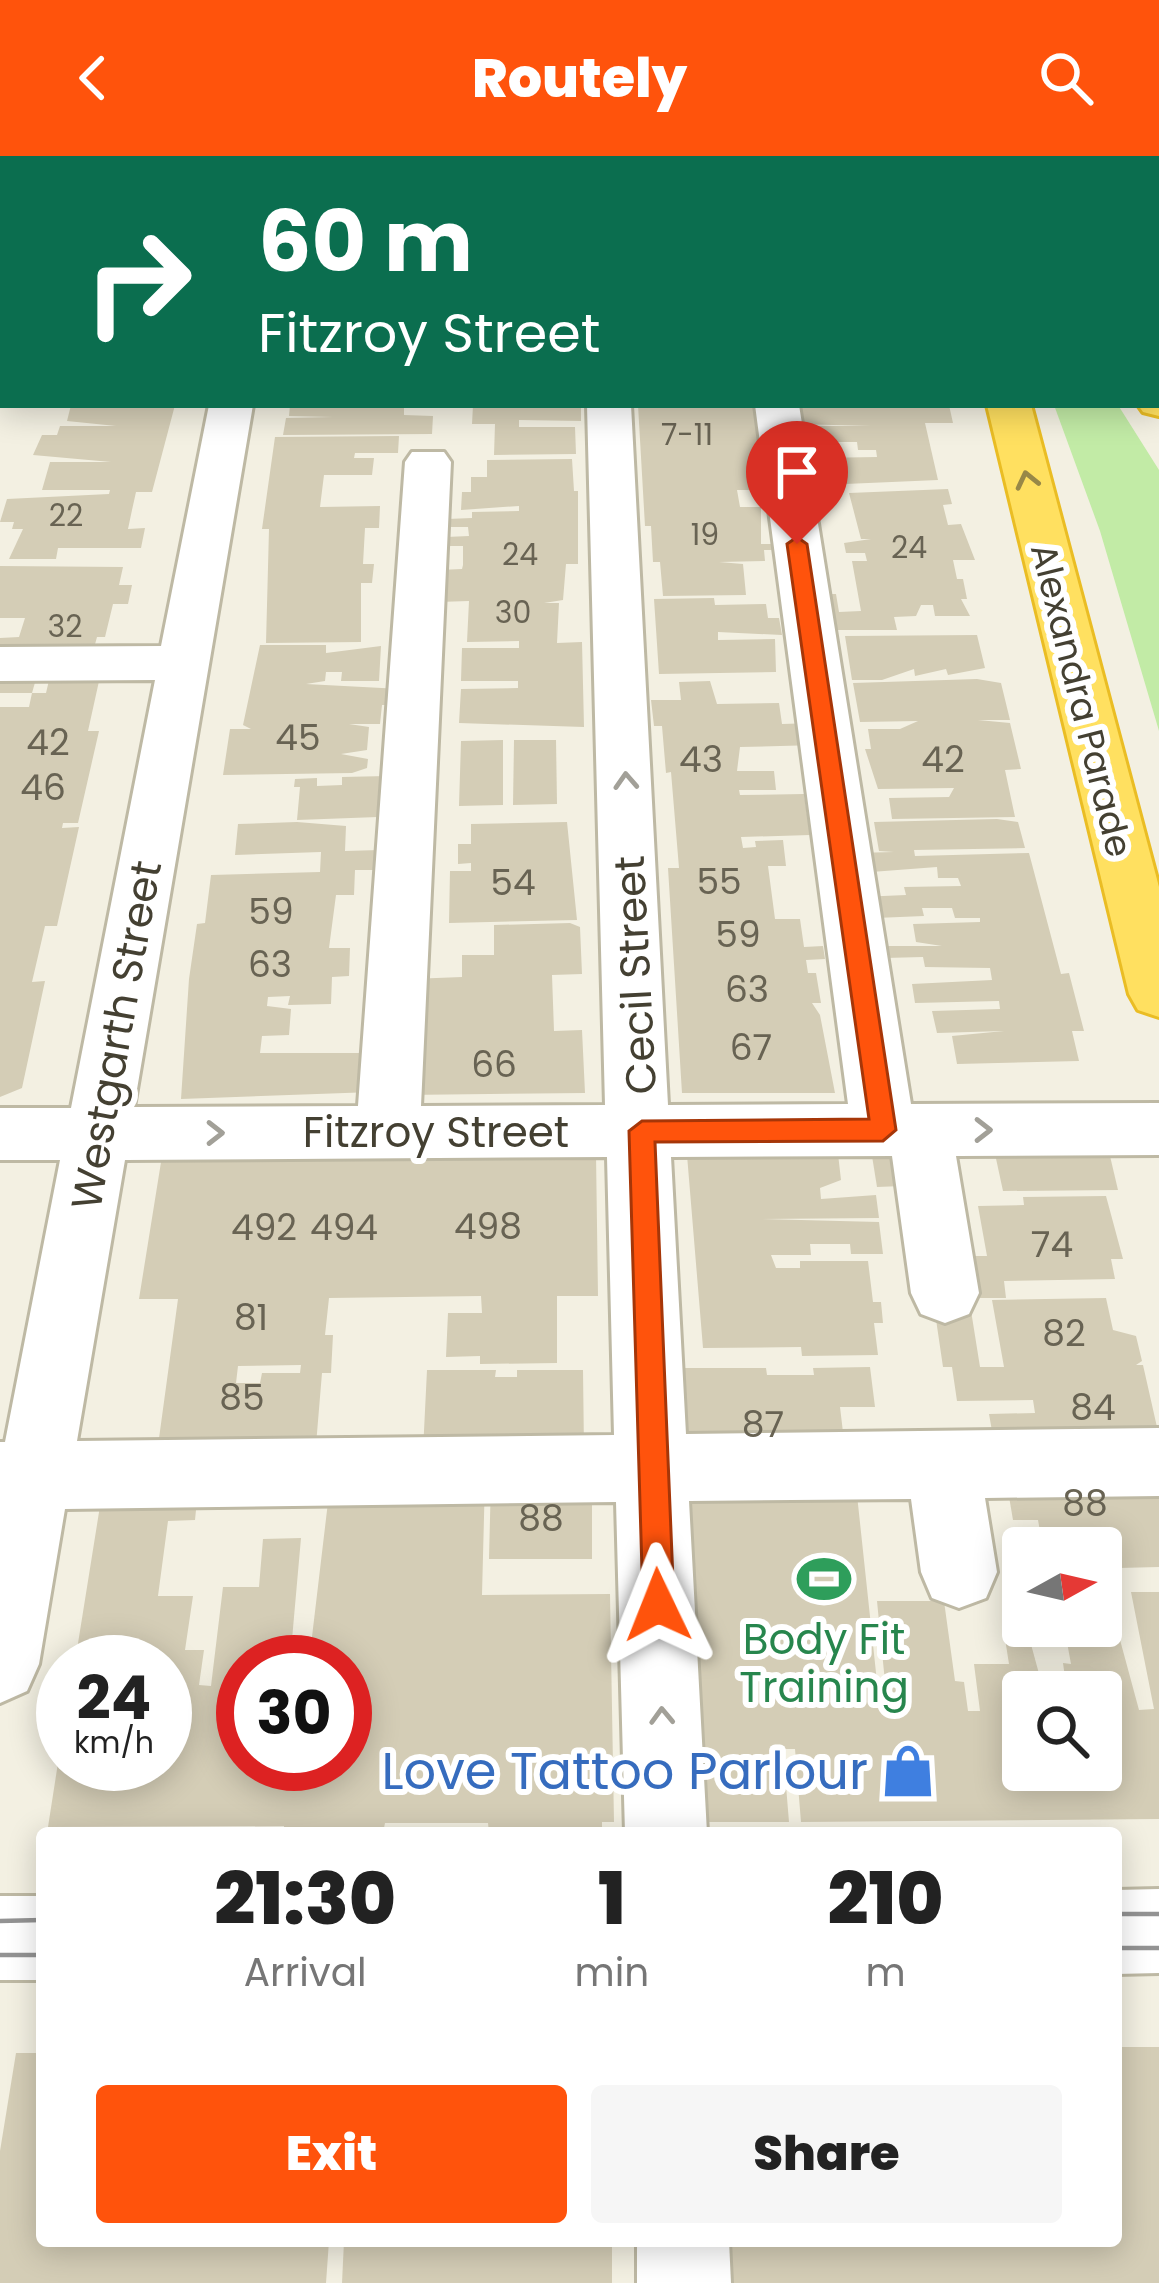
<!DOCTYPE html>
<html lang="en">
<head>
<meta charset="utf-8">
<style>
  body { margin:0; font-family:Poppins,sans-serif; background:#f6f6f6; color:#222; height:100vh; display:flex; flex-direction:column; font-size:45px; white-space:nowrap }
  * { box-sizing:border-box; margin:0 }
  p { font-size:39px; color:#767676 }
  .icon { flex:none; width:66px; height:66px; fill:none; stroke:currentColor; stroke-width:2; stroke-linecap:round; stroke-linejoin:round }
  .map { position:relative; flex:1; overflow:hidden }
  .panel { position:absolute; left:36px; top:1671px; width:1086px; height:420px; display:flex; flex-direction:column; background:#fff; border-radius:12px; box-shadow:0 6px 30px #0003 }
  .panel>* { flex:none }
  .hud { position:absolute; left:0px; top:0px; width:1161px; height:252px; box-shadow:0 6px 30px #0003; background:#0b6e4f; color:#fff; overflow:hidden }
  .needle { width:78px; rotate:82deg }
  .buttons { position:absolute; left:1002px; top:1371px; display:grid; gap:24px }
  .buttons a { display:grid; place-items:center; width:120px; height:120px; border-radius:12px; background:#fff; box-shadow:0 6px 30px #0003; font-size:60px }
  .speed { position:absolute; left:36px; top:1479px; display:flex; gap:24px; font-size:60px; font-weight:700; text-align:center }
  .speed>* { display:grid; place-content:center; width:156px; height:156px; border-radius:50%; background:#fff; box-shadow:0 6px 30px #0003; line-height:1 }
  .speed small { font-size:30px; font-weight:400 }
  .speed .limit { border:18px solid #d22; background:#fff; color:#111 }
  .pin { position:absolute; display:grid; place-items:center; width:102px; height:102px; color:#fff; margin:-123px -51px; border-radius:50% 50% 50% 0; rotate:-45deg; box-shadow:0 0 12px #0007 }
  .pin .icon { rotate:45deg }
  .me { position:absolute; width:132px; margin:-66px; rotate:358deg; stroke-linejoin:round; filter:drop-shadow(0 0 9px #0008) }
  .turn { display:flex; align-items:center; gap:42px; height:252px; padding:0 60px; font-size:54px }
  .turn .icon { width:156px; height:156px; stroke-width:2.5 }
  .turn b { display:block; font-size:84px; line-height:102px }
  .eta { display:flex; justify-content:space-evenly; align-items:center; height:204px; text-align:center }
  .eta b { font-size:72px; font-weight:800; line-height:84px }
  .button { display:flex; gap:24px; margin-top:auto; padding:24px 60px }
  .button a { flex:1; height:138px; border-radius:12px; background:#ff530c; color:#fff; font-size:48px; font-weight:800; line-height:138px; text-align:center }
  .button a+a { background:#f6f6f6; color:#222 }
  header { display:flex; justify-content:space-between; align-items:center; height:156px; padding:0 60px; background:#ff530c; color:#fff; font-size:54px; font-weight:800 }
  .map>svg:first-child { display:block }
  .green { fill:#c2eba6 }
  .building { fill:#d4cdb6; fill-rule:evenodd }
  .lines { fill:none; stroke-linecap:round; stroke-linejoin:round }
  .minor-casing { stroke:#beb9a4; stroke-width:6 }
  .major-casing { stroke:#edd555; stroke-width:6 }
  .highway-casing { stroke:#eabd24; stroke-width:6 }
  .minor { fill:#fff; fill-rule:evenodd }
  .major { fill:#ffef8e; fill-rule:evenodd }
  .highway { fill:#ffe060; fill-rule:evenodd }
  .tram { stroke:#939393; stroke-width:4.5 }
  .oneway { stroke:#988847 }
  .oneway2 { stroke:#a2a098 }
  .route { fill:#ff530c; stroke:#a63608; stroke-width:3 }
  .labels { text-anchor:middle; stroke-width:12; stroke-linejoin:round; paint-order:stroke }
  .far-number-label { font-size:30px; fill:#686353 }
  .far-street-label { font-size:36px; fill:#444032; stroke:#fff }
  .number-label { font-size:36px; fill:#686353 }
  .street-label { font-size:42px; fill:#444032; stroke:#fff }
  .leisure-label { font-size:42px; fill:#27864d; stroke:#fff }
  .near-shop-label { font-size:51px; fill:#366cbe; stroke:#fff; text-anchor:end }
</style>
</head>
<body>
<header><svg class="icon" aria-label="back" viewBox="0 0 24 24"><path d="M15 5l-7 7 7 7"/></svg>Routely<svg class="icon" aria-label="search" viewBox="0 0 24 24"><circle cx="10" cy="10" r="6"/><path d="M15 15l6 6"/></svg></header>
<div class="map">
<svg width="1159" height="2127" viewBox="0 0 1159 2127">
  <rect width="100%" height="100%" fill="#f3f0e2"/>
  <polygon class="green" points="1054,249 1118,249 1159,314 1159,575 1100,375"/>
  <g class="building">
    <polygon points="71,249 175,249 152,336 136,336 132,354 128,373 145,372 141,392 58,392 56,403 9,403 23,373 12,373 14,366 0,366 7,343 109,338 110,334 42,334 50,306 111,306 33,299 42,279 57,279 60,270 116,270 67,265"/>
    <polygon points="290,249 404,249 404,259 433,260 432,278 283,279 286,262 333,261 289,260"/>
    <polygon points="473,249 581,249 581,265 519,264 519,271 575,271 576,298 494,299 495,268 472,268"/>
    <polygon points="638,249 774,249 787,334 737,334 740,351 761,351 761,388 788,388 789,394 764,394 765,405 719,406 743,408 746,439 663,440 660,406 653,406 651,370 645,370"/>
    <polygon points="793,249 949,249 953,267 925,267 938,324 822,329 818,302 877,301 876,294 858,294 857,286 820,286 817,270 871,270 796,268"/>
    <polygon points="399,280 398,297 355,297 354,302 374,302 372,319 324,319 320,351 380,350 379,372 365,372 363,408 374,408 372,427 361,427 361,486 266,487 269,373 262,373 275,281"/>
    <polygon points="572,303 574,335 578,335 578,408 566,408 563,444 544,447 559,447 557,487 582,486 584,571 459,567 461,533 518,532 518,525 461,525 462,492 519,492 519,485 467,486 469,445 438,446 439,414 462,413 463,409 463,390 445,390 446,381 469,380 468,371 438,371 447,363 472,362 472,356 519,355 519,350 461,354 462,336 471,336 471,321 487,321 487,304"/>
    <polygon points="948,333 952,348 943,349 948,369 961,368 975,404 953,404 957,423 963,423 967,443 961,443 970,460 935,460 933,449 921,449 916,460 894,461 897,474 823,474 818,438 836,438 839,456 861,455 852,405 867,405 865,397 846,397 844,387 871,383 861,383 849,337"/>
    <polygon points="0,410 123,411 119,429 132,429 128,448 113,448 105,481 97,481 91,503 0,503 0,482 19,481 25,462 0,462"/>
    <polygon points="714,442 715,449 766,448 768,462 779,462 782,479 718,476 718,484 775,483 776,516 659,518 654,443"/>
    <polygon points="977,479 985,512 948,519 946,513 915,520 914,513 882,524 852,524 845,480"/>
    <polygon points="260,489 326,489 326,497 381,490 379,525 341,525 342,516 326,516 325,525 306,528 401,533 400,549 382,549 380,568 349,568 369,571 367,594 341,598 368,603 367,612 352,617 223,619 230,573 251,573 243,569"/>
    <polygon points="0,516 38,516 32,537 0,537"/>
    <polygon points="51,516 101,516 88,575 99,575 78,667 63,667 62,672 79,671 57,770 45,770 32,826 45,825 22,932 0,941 0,551 29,551 32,537 46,537"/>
    <polygon points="977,523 1001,527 1010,564 978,564 1010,567 1021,613 1005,614 1015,661 892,663 889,642 949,641 954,632 878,633 865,593 871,593 868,573 900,573 918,565 860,566 853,527"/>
    <polygon points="710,525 717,548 779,547 782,568 814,567 817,589 740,591 737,615 774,615 776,634 739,634 740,639 804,638 810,679 741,681 743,692 756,691 755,685 783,684 786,710 768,710 775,763 800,763 804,791 823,790 825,803 806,804 808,817 816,817 821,847 812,847 820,859 835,937 682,937 668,712 679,712 671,616 666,617 662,570 654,570 651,544 681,544 679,526"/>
    <polygon points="503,584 503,649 459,650 461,585"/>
    <polygon points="514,584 556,584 557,648 513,649"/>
    <polygon points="387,620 387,631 379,631 378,661 297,664 300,631 294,631 295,623 317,622 317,630 342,629 342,621"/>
    <polygon points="997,663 1018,666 1025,692 914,694 915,700 1029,697 1061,818 1069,817 1084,875 1072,875 1079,905 957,908 952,880 1004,875 937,877 932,855 1000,853 999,845 915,847 912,828 992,824 990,812 925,811 923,801 885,802 883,790 942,790 916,786 913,768 980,766 980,762 955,762 952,752 922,752 924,760 876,762 860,741 906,739 904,731 961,730 958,722 938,722 937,711 858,717 854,697 894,696 879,695 874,666"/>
    <polygon points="297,666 346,670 345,695 380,694 379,714 355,714 354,739 336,739 329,792 350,792 349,820 332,821 331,848 288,849 290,840 268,841 267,850 291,853 289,879 262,880 260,897 378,897 373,936 181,943 189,823 197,768 205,767 211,719 320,716 321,696 235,699 238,668"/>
    <polygon points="567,666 577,764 449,767 450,715 471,715 471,707 458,708 458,688 471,688 471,668"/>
    <polygon points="570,767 580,771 582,818 552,819 554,875 582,874 585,937 404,939 411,823 462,821 462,799 494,799 494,769"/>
    <polygon points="1100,997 1110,1000 1118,1034 1003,1035 995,998"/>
    <path d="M596 998 598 1140H557V1207L480 1208V1200L446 1201 448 1157H482L481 1140 329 1142 325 1179H333L331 1217H322L316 1289 157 1297 178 1143H139L162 1000ZM301 1209 300 1217H262L260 1227H236L238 1210Z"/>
    <polygon points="838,998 841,1024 820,1032 821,1043 876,1039 879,1062 760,1063 879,1066 883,1098 851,1098 850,1088 810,1088 811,1099 771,1099 776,1112 800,1112 800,1105 868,1105 873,1146 881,1146 883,1167 874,1167 878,1199 802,1200 801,1191 703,1192 687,999"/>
    <polygon points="872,1000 896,1000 902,1030 877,1031"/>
    <polygon points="1106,1040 1123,1103 1111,1103 1115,1123 1004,1125 1006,1142 969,1142 980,1211 1004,1211 992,1144 1106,1142 1113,1174 1136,1180 1142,1205 1136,1209 1143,1209 1159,1280 995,1292 989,1258 1035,1257 1033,1244 957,1245 952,1211 943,1211 933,1143 953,1100 987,1100 978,1050 1024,1049 1023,1041"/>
    <polygon points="870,1211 875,1251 840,1251 845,1293 685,1294 681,1212 766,1212 767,1219 814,1219 813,1212"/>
    <polygon points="427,1214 496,1214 495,1221 517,1221 517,1214 583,1214 584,1295 423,1295"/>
    <polygon points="1159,1316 1159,1411 1119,1412 1115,1395 1043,1392 1038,1364 1013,1364 1005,1317"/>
    <polygon points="855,1320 877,1526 885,1526 877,1445 944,1445 955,1525 964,1526 968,1555 980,1555 974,1508 1009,1508 1003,1470 1026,1470 1044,1536 1023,1536 1023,1614 1101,1614 1101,1536 1067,1536 1063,1507 1071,1508 1064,1470 1116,1469 1139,1554 1154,1553 1131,1436 1159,1436 1159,1663 801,1666 795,1593 783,1593 789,1666 703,1666 687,1321"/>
    <polygon points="592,1321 592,1403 489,1403 491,1322"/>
    <polygon points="485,1322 482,1439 610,1438 614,1666 602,1666 602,1677 489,1677 488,1667 385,1667 383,1677 284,1677 284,1670 48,1671 60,1594 63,1608 165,1608 165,1506 75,1506 104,1325 199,1324 195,1364 168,1365 158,1440 193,1440 185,1494 204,1494 199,1529 211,1530 223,1431 259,1431 263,1383 301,1382 290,1506 243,1506 243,1608 345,1608 345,1506 309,1506 328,1346"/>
    <polygon points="1116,1891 1159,1891 1159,2127 727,2127 725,2085 1116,2085"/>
    <polygon points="16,1897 42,1897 42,2085 329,2085 326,2127 0,2127 0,1995"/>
    <polygon points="344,2085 612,2085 612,2127 342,2127"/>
  </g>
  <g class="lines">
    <defs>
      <g id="minor">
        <rect x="0" y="222" width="3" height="26"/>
        <path d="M209 249H253L134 951 358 950 405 306 412 296H444L451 306 421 950 605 949 587 249H631L668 949 848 948 755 249H799L911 948 1159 947V999L956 1000 979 1137 969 1158 945 1167 921 1158 911 1137 892 1000 671 1001 686 1278 1159 1272V1340L985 1342 997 1416 986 1442 959 1452 932 1442 921 1416 911 1343 689 1345 707 1677H625L616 1346 65 1353 39 1508 27 1535 0 1547V1286H5L60 1004H0V952H71L155 524 0 525V491L161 490ZM607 1001 614 1279 77 1285 125 1004Z"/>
        <polygon points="1159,1733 1159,1817 1116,1818 1116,1734"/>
        <rect x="0" y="1740" width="42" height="84"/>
        <polygon points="637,2085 729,2085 731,2127 637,2127"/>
      </g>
      <g id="major">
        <rect x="1158" y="90" width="1" height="24"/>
        <rect x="0" y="93" width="3" height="24"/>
      </g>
      <g id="highway">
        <polygon points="911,0 949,0 950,3 912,3"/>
        <polygon points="984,0 1022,0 1024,3 986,3"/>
        <polygon points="1159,232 1159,260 1143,256 1138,249 1158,249"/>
        <polygon points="987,249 1031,249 1159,731 1159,861 1138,854 1129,838"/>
      </g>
    </defs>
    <use href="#minor" class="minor-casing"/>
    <use href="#major" class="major-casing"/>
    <use href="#highway" class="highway-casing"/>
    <use href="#minor" class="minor"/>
    <use href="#major" class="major"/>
    <use href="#highway" class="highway"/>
    <g class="tram">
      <polyline points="1116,1758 1159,1758"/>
      <polyline points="0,1765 42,1764"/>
      <polyline points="1116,1792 1159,1792"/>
      <polyline points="0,1799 42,1799"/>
    </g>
  </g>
  <defs><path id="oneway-chevron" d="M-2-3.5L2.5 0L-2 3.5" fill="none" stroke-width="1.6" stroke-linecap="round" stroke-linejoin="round" transform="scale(3)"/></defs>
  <use class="oneway" href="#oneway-chevron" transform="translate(1027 324) rotate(-103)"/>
  <g class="oneway2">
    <use href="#oneway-chevron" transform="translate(626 625) rotate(-93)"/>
    <use href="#oneway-chevron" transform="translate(983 974)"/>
    <use href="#oneway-chevron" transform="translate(215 977)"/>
    <use href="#oneway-chevron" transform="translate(662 1560) rotate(-92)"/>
  </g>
  <polygon class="route" points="797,381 807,388 896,974 883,985 655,986 674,1449 670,1460 658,1464 647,1460 643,1449 629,975 642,965 869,963 787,388"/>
  <defs>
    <symbol id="stadium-bare" viewBox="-9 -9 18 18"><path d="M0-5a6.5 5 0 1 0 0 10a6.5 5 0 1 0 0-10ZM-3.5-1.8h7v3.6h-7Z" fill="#2e9e5b" stroke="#fff" stroke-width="2.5" paint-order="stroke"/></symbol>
    <symbol id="shop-bare" viewBox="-9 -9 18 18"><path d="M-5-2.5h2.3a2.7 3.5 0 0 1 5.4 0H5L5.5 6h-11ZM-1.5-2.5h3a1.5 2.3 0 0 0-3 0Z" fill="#3f7fe0" stroke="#fff" stroke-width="2.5" paint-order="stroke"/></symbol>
  </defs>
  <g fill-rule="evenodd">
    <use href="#stadium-bare" x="786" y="1385" width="76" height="76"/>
    <use href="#shop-bare" x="870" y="1577" width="76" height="76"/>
  </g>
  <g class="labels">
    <g class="far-number-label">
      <text x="687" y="289">7-11</text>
      <text x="66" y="370">22</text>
      <text x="705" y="389">19</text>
      <text x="909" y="402">24</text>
      <text x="520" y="409">24</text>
      <text x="513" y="467">30</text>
      <text x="65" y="481">32</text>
    </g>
    <g class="far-street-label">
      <text transform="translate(1082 544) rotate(76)" y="13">Alexandra Parade</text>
    </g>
    <g class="number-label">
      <text x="298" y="594">45</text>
      <text x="48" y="599">42</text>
      <text x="701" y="616">43</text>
      <text x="943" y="616">42</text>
      <text x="43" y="644">46</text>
      <text x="719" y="738">55</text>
      <text x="513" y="739">54</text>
      <text x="271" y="768">59</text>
      <text x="738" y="791">59</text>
      <text x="270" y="821">63</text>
      <text x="747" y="846">63</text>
      <text x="751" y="904">67</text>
      <text x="494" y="921">66</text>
      <text x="488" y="1083">498</text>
      <text x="264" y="1084">492</text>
      <text x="344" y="1084">494</text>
      <text x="1052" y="1101">74</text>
      <text x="251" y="1174">81</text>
      <text x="1064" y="1190">82</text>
      <text x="242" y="1254">85</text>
      <text x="1093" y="1264">84</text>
      <text x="763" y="1281">87</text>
      <text x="1085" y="1360">88</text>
      <text x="541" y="1375">88</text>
    </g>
    <g class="street-label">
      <text transform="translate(635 819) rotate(-93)" y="15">Cecil Street</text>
      <text transform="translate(116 879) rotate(-80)" y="15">Westgarth Street</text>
      <text x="436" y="991">Fitzroy Street</text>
    </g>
    <g class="leisure-label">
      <text x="824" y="1498">Body Fit<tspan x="824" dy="48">Training</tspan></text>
    </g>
    <g class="near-shop-label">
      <text x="868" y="1633">Love Tattoo Parlour</text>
    </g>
  </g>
</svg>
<div class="buttons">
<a><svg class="needle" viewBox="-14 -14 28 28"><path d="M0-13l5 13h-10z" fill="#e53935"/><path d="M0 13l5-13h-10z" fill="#767676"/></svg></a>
<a><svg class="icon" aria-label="search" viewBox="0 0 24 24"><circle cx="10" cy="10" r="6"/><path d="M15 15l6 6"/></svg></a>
</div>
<div class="speed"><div>24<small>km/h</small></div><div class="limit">30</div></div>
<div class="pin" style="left:797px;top:388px;background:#d93025"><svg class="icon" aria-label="arrive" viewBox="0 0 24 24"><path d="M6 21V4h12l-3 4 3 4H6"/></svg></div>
<svg class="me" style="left:658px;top:1449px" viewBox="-20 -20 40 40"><path d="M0-17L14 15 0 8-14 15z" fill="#ff530c" stroke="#fff" stroke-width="4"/></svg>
<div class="hud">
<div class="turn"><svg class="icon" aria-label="right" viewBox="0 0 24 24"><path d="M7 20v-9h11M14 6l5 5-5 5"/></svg><div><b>60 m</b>Fitzroy Street</div></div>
</div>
<section class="panel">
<div class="eta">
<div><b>21:30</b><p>Arrival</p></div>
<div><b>1</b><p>min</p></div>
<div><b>210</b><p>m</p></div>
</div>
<div class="button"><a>Exit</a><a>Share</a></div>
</section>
</div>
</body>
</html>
